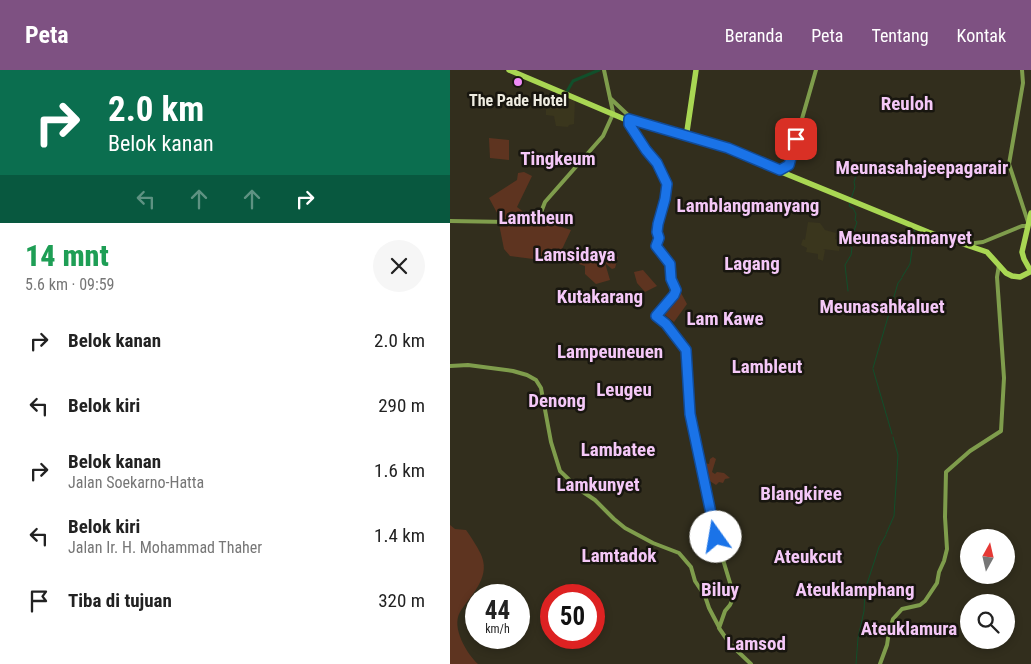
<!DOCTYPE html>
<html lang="id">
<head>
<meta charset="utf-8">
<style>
  body { margin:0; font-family:"Roboto Condensed",sans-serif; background:#f6f6f6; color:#222; height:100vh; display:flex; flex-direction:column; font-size:19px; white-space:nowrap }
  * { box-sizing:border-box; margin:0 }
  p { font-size:16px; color:#767676 }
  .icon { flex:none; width:28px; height:28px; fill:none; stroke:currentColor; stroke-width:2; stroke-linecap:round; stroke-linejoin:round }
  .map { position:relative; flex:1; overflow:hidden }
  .sheet { display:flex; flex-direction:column; background:#fff; width:450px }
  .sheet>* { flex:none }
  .banner { background:#0b6e4f; color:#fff; overflow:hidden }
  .needle { width:32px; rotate:8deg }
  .controls { position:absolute; left:510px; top:459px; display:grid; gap:10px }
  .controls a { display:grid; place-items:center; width:55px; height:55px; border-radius:50%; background:#fff; box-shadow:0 2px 8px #0003; font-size:25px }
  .speed { position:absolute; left:15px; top:514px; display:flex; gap:10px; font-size:25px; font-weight:700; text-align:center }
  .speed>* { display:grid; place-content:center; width:65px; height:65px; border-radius:50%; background:#fff; box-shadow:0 2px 8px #0003; line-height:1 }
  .speed small { font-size:12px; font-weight:400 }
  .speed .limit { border:8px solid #d22; background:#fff; color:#111 }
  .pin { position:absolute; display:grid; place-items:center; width:42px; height:42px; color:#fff; margin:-21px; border-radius:10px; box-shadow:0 2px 8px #0006 }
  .me { position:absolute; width:55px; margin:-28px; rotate:347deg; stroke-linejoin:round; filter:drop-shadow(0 0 4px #0008) }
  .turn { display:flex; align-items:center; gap:18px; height:105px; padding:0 25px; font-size:22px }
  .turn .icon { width:65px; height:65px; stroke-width:2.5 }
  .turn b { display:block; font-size:35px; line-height:42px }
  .lanes { display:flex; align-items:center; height:48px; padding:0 25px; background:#0003; justify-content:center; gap:25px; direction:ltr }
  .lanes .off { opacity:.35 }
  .round { display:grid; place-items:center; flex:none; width:52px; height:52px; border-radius:26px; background:#f6f6f6 }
  .headline { display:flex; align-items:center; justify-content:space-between; height:85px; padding:0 25px }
  h1 { font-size:30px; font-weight:800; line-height:38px; color:#1e9e55 }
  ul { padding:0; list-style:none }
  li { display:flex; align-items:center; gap:15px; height:65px; padding:0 25px }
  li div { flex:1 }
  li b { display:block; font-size:19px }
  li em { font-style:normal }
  header { display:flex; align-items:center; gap:30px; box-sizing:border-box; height:70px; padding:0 25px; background:#7e5182; color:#fff }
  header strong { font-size:24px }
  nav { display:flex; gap:28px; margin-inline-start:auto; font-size:18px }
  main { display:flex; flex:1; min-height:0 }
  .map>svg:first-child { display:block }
  .built { fill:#3a361d }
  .green { fill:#5e3420 }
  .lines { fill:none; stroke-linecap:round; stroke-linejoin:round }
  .stream { stroke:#114f2b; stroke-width:1 }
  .river { stroke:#114f2b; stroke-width:3 }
  .secondary { stroke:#7f9d4c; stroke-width:4 }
  .highway { stroke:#a9d753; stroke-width:5.5 }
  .route-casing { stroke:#114b97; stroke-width:12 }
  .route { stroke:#1a73e8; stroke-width:9 }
  .poi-dot { fill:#ef8bf7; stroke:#18160f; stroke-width:2 }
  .labels { text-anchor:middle; stroke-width:5; stroke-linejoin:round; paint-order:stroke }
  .poi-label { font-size:16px; font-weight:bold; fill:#efede2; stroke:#18160f }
  .quarter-label { font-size:19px; font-weight:bold; fill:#f5c8f8; stroke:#18160f }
</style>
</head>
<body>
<header>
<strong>Peta</strong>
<nav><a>Beranda</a><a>Peta</a><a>Tentang</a><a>Kontak</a></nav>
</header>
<main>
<section class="sheet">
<div class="banner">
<div class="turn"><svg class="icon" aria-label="right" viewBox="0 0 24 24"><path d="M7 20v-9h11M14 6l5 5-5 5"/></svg><div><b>2.0 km</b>Belok kanan</div></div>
<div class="lanes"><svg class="icon off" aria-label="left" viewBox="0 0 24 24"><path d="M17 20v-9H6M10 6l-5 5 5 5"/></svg><svg class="icon off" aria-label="ahead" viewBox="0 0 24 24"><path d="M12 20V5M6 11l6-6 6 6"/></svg><svg class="icon off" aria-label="ahead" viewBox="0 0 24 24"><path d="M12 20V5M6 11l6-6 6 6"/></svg><svg class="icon" aria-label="right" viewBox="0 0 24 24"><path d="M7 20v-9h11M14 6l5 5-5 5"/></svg></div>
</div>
<div class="headline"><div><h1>14 mnt</h1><p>5.6 km · 09:59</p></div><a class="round"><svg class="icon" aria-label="close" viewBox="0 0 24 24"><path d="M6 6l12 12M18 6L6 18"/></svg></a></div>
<ul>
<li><svg class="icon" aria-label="right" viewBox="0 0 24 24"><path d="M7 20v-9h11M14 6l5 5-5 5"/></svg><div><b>Belok kanan</b></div><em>2.0 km</em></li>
<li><svg class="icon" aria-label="left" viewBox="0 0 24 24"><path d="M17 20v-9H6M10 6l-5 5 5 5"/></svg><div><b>Belok kiri</b></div><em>290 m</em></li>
<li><svg class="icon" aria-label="right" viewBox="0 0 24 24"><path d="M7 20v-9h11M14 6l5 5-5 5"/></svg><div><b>Belok kanan</b><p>Jalan Soekarno-Hatta</p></div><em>1.6 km</em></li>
<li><svg class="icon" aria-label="left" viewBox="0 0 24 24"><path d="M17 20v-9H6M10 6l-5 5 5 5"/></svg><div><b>Belok kiri</b><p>Jalan Ir. H. Mohammad Thaher</p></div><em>1.4 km</em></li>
<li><svg class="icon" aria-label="arrive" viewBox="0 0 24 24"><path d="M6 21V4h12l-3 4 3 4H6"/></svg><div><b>Tiba di tujuan</b></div><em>320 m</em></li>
</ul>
</section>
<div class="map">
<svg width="581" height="594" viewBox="0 0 581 594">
  <rect width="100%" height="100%" fill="#322e1d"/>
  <g class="built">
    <polygon points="114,25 125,29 124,54 119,55 118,57 106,56 104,46 96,45 96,39 100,39 100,36 110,33"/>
    <polygon points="358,152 370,153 375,160 386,163 385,169 391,170 389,181 373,179 375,180 373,191 368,189 368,184 356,182 357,178 351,175 353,169 355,170"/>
  </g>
  <g class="green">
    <polygon points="39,68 59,70 59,90 40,88"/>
    <polygon points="74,102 82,106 67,137 75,143 74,148 52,152 39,128 67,110 68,103"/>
    <polygon points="83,148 121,160 106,192 60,186 54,179 49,154"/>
    <polygon points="151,181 152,183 159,181 168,187 165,198 162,199 155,193 160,210 146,214 135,204 135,196 129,194 129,189 131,182"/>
    <polygon points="193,200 207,216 195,222 187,213 184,202"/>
    <polygon points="230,221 237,234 224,252 210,241 223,224"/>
    <polygon points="263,387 266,389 262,402 265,404 267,402 274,403 280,408 275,409 273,413 269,412 266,415 255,408 256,404 253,404 253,401 256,398 255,393 259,394 260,389"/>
    <path d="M0 455 5 459 16 460C21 467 29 479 32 487 40 509 20 526 10 542 1 558 17 584 28 594H0Z"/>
  </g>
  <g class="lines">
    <g class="stream">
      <polyline points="401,129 405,117 404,112 407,102 404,91"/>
      <polyline points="452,207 460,194 465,158"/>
      <polyline points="398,221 395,195 401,185 402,178 399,175 400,170 398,168 400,163 404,161 407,152 405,150 406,144 403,138 399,136 400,133"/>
      <polyline points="423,298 448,213 452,208"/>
      <polyline points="423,299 442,364"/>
      <polyline points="436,464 444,446 448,385 443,367"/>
      <polyline points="416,517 429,477 436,465"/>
      <polyline points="406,594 408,568 414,541 415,519"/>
    </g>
    <polyline class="river" points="116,23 123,11 149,0"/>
    <g class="secondary">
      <polyline points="154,0 163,42"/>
      <polyline points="572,0 573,13 559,94 578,152"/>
      <polyline points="160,28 178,45 179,54 196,81 207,93 217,114 215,129 207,158 209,167 206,176 220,194 221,209 226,220 224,224 206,247 216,254 235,278 236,282 240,348 264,460 284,526 280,535 275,541 269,558 280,574 301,594"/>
      <polyline points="329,100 339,94 366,0"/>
      <polyline points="0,151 58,152 90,145 95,132 153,66 163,44"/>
      <polyline points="517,174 533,172 572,156 577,156"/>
      <polyline points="0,296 18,295 63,301 77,305 86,310 91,318 101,372 110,401 130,420 145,430 164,449 175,458 203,473 229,483 241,497 245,511 255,526 259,538 269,557"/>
      <polyline points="430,594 437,575 439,562 443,549 452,539 470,535 475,531 487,513 489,502 494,491 497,479 495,447 496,402 520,381 551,361 554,308 547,207 549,195"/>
    </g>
    <g class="highway">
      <polyline points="59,0 179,51 278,80 478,162 537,182 556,203 562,206 570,207 580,202"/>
      <polyline points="236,68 246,0"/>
      <polyline points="579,198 574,189 572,182 581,143"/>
    </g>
  </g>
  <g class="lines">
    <defs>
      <polyline id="route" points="266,467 240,344 236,280 216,254 206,246 224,225 226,220 221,209 220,194 206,176 209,168 207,162 208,154 215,129 217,114 207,93 196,80 179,54 179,49 278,78 330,100 339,95 346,69"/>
    </defs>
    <use href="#route" class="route-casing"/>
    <use href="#route" class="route"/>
  </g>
  <circle class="poi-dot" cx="68" cy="12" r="5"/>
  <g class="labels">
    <g class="poi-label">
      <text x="68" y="36">The Pade Hotel</text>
    </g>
    <g class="quarter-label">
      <text x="457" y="40">Reuloh</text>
      <text x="108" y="95">Tingkeum</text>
      <text x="472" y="104">Meunasahajeepagarair</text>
      <text x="298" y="142">Lamblangmanyang</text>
      <text x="86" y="154">Lamtheun</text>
      <text x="455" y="174">Meunasahmanyet</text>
      <text x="125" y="191">Lamsidaya</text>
      <text x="302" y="200">Lagang</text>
      <text x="150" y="233">Kutakarang</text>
      <text x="432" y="243">Meunasahkaluet</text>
      <text x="275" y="255">Lam Kawe</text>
      <text x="160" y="288">Lampeuneuen</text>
      <text x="317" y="303">Lambleut</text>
      <text x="174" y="326">Leugeu</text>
      <text x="107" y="337">Denong</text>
      <text x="168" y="386">Lambatee</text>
      <text x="148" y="421">Lamkunyet</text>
      <text x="351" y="430">Blangkiree</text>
      <text x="169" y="492">Lamtadok</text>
      <text x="358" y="493">Ateukcut</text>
      <text x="270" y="526">Biluy</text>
      <text x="405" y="526">Ateuklamphang</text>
      <text x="459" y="565">Ateuklamura</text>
      <text x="306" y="580">Lamsod</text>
    </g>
  </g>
</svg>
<div class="controls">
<a><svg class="needle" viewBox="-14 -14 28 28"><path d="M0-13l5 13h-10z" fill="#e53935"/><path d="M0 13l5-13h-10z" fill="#767676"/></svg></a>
<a><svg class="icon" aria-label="search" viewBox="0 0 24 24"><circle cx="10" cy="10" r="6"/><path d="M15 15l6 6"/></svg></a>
</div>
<div class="speed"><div>44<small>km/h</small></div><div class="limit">50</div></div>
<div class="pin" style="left:346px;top:69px;background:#d93025"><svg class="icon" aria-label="arrive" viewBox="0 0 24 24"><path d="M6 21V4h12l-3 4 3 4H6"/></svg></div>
<svg class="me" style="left:266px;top:467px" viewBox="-20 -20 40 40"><circle r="19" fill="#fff"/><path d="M0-13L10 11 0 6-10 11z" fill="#1a73e8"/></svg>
</div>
</main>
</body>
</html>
